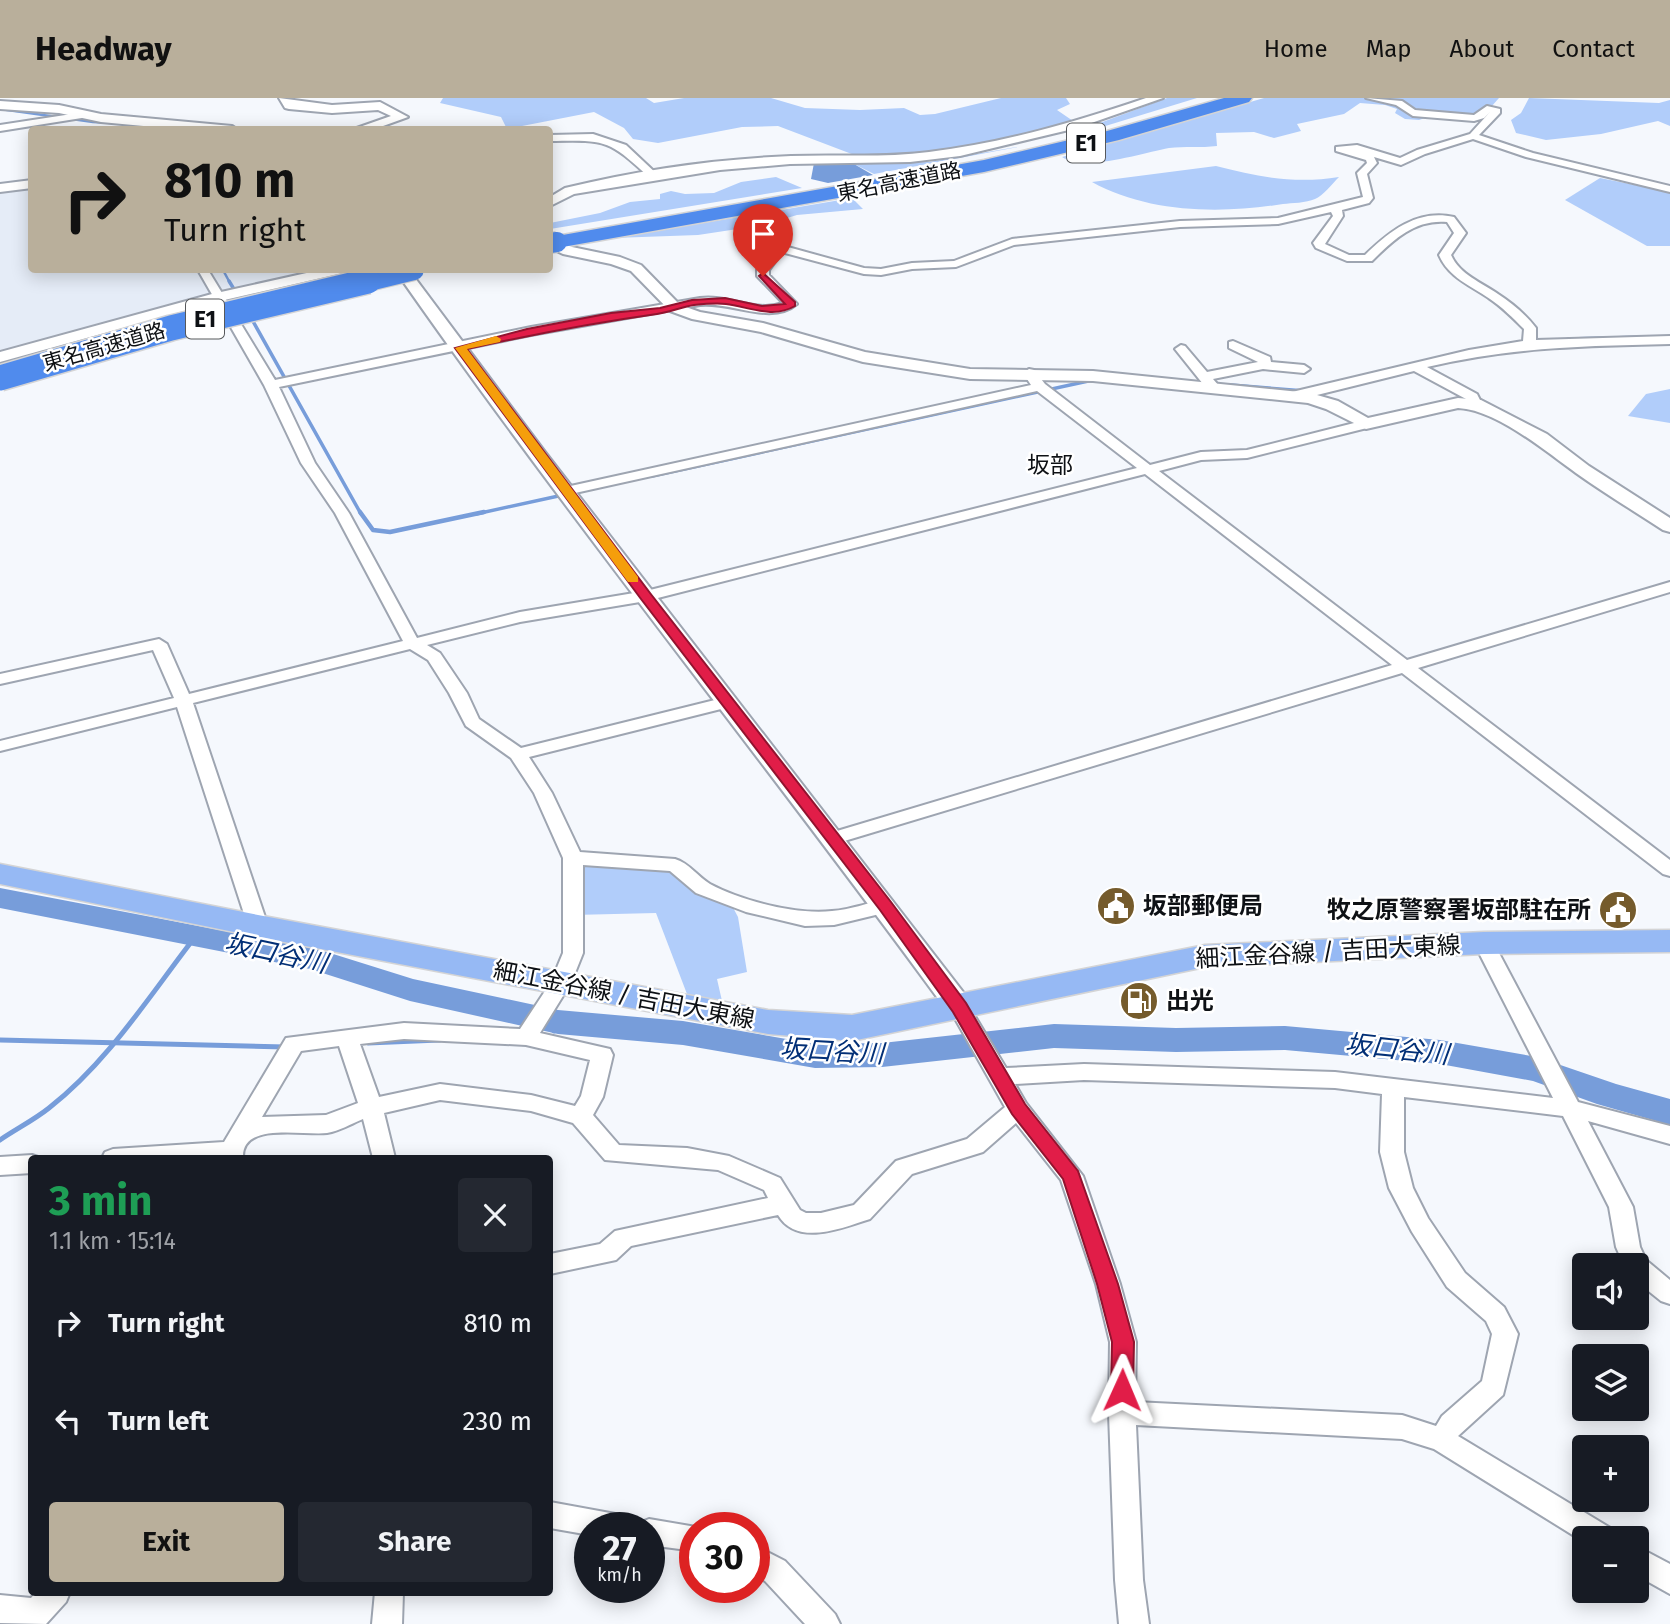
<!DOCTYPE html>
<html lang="en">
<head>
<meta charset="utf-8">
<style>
  body { margin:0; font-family:"Fira Sans","Noto Sans JP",sans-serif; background:#242831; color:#f1f3f6; height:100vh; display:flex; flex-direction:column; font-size:26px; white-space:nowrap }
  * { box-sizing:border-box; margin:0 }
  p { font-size:23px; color:#9ea1a6 }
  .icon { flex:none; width:38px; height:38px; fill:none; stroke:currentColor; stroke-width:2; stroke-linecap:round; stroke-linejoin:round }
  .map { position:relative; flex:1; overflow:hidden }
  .drawer { position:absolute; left:28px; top:1057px; width:525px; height:441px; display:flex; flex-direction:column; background:#171b24; border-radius:7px; box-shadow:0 4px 18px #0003 }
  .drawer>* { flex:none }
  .hud { position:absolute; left:28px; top:28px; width:525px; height:147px; border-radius:7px; box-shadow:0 4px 18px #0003; background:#b9af9b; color:#111; overflow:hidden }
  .tools { position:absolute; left:1572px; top:1155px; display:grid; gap:14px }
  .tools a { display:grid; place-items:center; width:77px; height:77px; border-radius:7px; background:#171b24; box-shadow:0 4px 18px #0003; font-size:35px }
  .speed { position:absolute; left:574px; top:1414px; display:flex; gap:14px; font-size:35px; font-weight:700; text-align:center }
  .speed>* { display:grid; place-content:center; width:91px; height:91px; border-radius:50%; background:#171b24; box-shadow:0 4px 18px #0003; line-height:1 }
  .speed small { font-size:18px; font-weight:400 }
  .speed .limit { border:10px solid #d22; background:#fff; color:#111 }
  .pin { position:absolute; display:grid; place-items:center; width:60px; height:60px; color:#fff; margin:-72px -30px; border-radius:50% 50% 50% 0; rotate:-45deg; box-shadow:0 0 7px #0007 }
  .pin .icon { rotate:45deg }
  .me { position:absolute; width:77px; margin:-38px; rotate:1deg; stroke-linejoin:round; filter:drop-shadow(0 0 5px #0008) }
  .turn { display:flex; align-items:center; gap:24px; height:147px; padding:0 21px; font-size:32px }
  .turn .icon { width:91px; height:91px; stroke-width:2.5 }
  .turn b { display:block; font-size:49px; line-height:60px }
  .round { display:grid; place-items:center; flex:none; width:74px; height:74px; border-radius:7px; background:#242831 }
  .overview { display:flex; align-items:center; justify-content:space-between; height:119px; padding:0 21px }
  h1 { font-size:42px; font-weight:700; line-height:52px; color:#1e9e55 }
  .action { display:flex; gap:14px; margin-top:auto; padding:14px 21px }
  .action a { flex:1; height:80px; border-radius:7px; background:#b9af9b; color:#111; font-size:28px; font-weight:700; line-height:80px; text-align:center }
  .action a+a { background:#242831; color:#f1f3f6 }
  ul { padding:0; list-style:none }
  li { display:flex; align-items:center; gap:21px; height:98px; padding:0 21px }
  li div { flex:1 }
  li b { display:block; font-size:26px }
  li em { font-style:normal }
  header { display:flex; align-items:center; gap:42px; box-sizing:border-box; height:98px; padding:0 35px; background:#b9af9b; color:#111 }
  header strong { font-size:33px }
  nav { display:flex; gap:38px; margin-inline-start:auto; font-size:24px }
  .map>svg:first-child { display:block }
  .built { fill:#e5ecf7 }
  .green { fill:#b1cdfa }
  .water { fill:#779dda }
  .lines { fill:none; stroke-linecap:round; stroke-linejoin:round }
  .stream-far3 { stroke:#779dda; stroke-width:2.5 }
  .stream-far2 { stroke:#779dda; stroke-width:3.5 }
  .stream-far1 { stroke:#779dda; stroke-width:4.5 }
  .stream { stroke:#779dda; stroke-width:5 }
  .river { fill:#779dda; fill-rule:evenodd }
  .minor-casing { stroke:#9ea5b1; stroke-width:4 }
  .tertiary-casing { stroke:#9ea5b1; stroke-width:4 }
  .primary-casing { stroke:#d4d4d5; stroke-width:3 }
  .motorway-casing { stroke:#d4d4d5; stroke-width:3 }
  .minor { fill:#fff; fill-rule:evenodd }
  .tertiary { fill:#fff; fill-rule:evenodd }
  .primary { fill:#96b9f4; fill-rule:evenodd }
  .motorway { fill:#508bed; fill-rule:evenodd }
  .motorway-bridge-far1-casing { stroke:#d4d4d5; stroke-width:22; stroke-linecap:butt }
  .motorway-bridge-casing { stroke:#d4d4d5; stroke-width:28; stroke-linecap:butt }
  .motorway-bridge-far1 { stroke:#508bed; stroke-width:20 }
  .motorway-bridge { stroke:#508bed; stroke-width:25 }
  .route { fill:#e11d48; stroke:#92132f; stroke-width:2 }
  .slow { fill:#f59e0b }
  .labels { text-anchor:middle; stroke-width:5; stroke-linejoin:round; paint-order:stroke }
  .far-street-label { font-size:21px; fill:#0e1115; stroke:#fff }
  .shield { fill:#fff; stroke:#56585b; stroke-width:2 }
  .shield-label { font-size:23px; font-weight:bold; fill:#0e1115 }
  .far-quarter-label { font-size:23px; fill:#0e1115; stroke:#fff }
  .poi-label { font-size:24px; font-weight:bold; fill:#0e1115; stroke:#fff; text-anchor:start }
  .street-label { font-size:24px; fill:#0e1115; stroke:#fff }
  .water-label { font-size:26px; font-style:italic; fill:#022f76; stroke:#fff }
</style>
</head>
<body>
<header>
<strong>Headway</strong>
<nav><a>Home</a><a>Map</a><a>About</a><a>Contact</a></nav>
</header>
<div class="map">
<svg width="1670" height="1526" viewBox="0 0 1670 1526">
  <rect width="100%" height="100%" fill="#f5f8fd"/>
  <polygon class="built" points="31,90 32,172 324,172 217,199 0,261 0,95"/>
  <g class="green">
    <polygon points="443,0 646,0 654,5 684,0 771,0 805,10 860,12 904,10 920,17 935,16 1001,0 1066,0 1070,6 1057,12 1076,25 1022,40 942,54 889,59 857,58 778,28 742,29 658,45 633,41 624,30 594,14 507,31 501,19 440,5"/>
    <polygon points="1167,0 1197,0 1089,33 1081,32"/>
    <path d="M1264 0H1499L1491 9 1473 18H1431L1419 22 1405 21 1395 15 1397 11 1385 7 1360 5 1344 16 1297 26 1301 33 1274 40 1254 34 1216 35 1217 48C1201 50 1184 48 1169 50 1142 55 1086 74 1062 59Z"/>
    <polygon points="1529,0 1659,5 1670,2 1670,28 1658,23 1601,36 1546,42 1516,35 1511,22 1521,15"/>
    <polygon points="1023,48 874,76 852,65 929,64"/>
    <path d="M1216 68C1258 79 1295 86 1339 79 1332 86 1323 98 1315 101 1306 105 1292 105 1283 106 1220 116 1148 115 1092 84Z"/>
    <polygon points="776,79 802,90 550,131 550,125 600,115 630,104 660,101 660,96 671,93 685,96 714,95 741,84"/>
    <polygon points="1600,80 1670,94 1670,148 1647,148 1565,102"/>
    <polygon points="852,100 863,111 797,117 764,127 698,137 614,140"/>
    <polygon points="1670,291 1670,325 1628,318 1646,296"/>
    <polygon points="577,762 675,767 728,800 738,819 747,874 717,881 722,903 687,896 656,815 573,817"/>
  </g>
  <polygon class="water" points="814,65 854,66 873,77 828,85 811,81"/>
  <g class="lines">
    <g class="stream-far3">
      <polyline points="0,11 93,24 132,26 137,32"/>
      <polyline points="223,172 230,185"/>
    </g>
    <g class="stream-far2">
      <polyline points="229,183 243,206"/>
      <polyline points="250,218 361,416"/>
      <polyline points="1568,241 1649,239"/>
      <polyline points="1231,287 1305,293"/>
      <polyline points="652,378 1093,282"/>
      <polyline points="476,416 563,397"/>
    </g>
    <polyline class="stream-far1" points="360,414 373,432 390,434 484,414"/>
    <g class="stream">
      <polyline points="554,933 558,924"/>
      <polyline points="0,942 285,949"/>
      <polyline points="368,945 439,942"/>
      <path d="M0 1042C16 1031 34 1022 49 1010 108 964 150 897 195 839"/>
    </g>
    <polygon class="river" points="0,790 314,850 413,881 558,912 683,923 815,946 882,945 1054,926 1176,930 1285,928 1440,942 1537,959 1616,986 1670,1001 1670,1027 1597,1006 1533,983 1440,966 1285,952 1176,954 1054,950 882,969 815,970 683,947 558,936 410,903 310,871 0,810"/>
    <defs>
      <g id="minor">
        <path d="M1366 0 1402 3 1415 12 1474 17 1487 8 1500 11V15L1479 37 1533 55 1670 88V94L1526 59 1473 41 1425 56 1401 67 1374 59 1377 65 1367 76 1373 100 1369 105 1342 112 1343 118 1325 146 1349 157H1365C1390 133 1417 111 1454 119L1466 135 1451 157C1460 177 1481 184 1498 196 1512 205 1526 217 1536 230V242L1670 238V246C1584 248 1512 249 1427 269L1477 296 1482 306 1475 310 1470 309 1466 301 1414 273 1317 297 1287 301 1285 298 1292 294 1469 252 1523 243 1524 231C1513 220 1502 209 1490 201 1470 187 1449 180 1439 157L1454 135 1447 124C1415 121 1393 142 1372 163H1347L1316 150 1313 145 1333 118 1331 114 1278 126 1180 129 1014 147 956 169 912 171 881 177 864 176 766 150 777 161 769 172V177L797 206C771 228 730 203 700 207L531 237 279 289 315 365 349 415 417 540 520 514 646 493 1137 370 1037 293 566 397 559 393 566 389 1031 287 1023 275 1029 271 1034 272 1045 286 1150 367 1201 354 1247 352 1366 322 1371 323V329L1247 360 1201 362 1159 373 1407 562 1670 484V494L1418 570 1670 762V778L1663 776 1402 575 841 744H827L825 740 827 736 1392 567 1145 376 646 503 520 524 427 547 440 555 467 595 479 621 521 650 727 599 733 600 736 604 733 608 529 659 552 695 580 754 675 761C689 765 698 779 710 786 742 803 796 817 832 813 849 812 868 805 885 801L892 803 895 808 892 813 834 827 805 828 746 814 696 795 670 773 583 767V855L571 885 540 935 610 951 613 957 603 999 593 1017 619 1047 687 1050 729 1058 780 1080 800 1112 806 1115H821L854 1107 896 1063 967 1041 1005 1009 949 910 953 905 960 903 967 905 1006 970 1084 966 1335 974 1553 1000 1474 845 1477 840H1491L1578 1004 1670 1028V1046L1588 1023 1633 1109 1640 1149 1646 1162 1670 1182V1206L1661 1203 1636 1183V1167H1624L1616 1149 1609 1109 1563 1018 1404 999V1054L1413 1090 1428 1120 1465 1175 1504 1209 1518 1236 1503 1297 1458 1338 1612 1431 1616 1440H1584V1444L1434 1351 1402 1341 1136 1327 1143 1482 1149 1526H1119L1115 1482 1109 1315 1110 1244 1096 1186 1061 1082 1016 1025 983 1054 912 1076 870 1121C842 1130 797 1149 778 1117L631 1148 616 1162 550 1176V1156L600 1146 615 1133 768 1100 764 1092 718 1072 605 1062 573 1025 531 1013 440 1002 384 1015 395 1060H373L363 1021C351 1026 339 1033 327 1035 304 1038 241 1023 243 1060H102L105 1054 113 1051 224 1044 286 940 404 925 520 931 551 884 563 855V760L534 695 511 660 466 628 449 595 428 562 410 551 193 605 268 828 265 833H251L248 828 177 609 0 653V643L174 600 153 552 0 586V576L159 541 167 546 189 596 403 543 335 415 301 365 264 287 198 172H208L275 282 531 229 700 200C728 196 756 215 783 205L757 178V172L765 161 754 148 766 143 864 170 881 171 912 165 954 163 1012 141 1180 123 1278 120 1363 99 1357 75 1367 65 1366 62 1336 53V49L1357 47 1400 60 1417 52 1470 36 1490 14 1484 20 1474 23 1413 18 1396 7ZM404 941 526 947 590 962 581 998 575 1008 531 997 440 986 379 999 360 946ZM339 948 358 1005 326 1017 262 1019 301 953ZM1084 982 1335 990 1382 996 1380 1054 1389 1090 1412 1134 1447 1189 1486 1223 1492 1236 1482 1283 1442 1318 1436 1328 1402 1317 1135 1304 1136 1244 1120 1186 1083 1078 1026 1005 1015 986Z"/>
        <polygon points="85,14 90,17 88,19 0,33 0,27"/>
        <path d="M593 36 626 47 659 78 650 80C608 41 606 42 550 43V37Z"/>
        <polygon points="1233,243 1270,259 1271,264 1304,267 1310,271 1304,275 1263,271 1213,281 1219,288 1212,292 1207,291 1175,251 1181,247 1185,248 1207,274 1258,264 1229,250 1229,244"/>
        <polygon points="32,1057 41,1060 32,1060 32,1075 0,1077 0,1059"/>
        <polygon points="550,1404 621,1417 631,1421 635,1430 590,1430 590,1437 550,1430"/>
        <polygon points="649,1421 702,1430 695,1430 695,1453 649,1447 649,1430 637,1430 639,1425"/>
        <polygon points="754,1447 785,1463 835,1516 840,1526 805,1526 765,1483 754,1476"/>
        <polygon points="1636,1448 1670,1466 1670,1496 1636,1477"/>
        <polygon points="36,1494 70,1494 66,1504 46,1526 0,1525 0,1497 31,1500"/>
        <polygon points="375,1494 403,1494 402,1526 372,1526"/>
      </g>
      <g id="tertiary">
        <polygon points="279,0 332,7 380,4 408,19 372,32 351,32 391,18 378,12 332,15 289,11 285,10"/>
        <path d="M1146 0H1163L1077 30 960 58 910 64 790 66 720 72 574 96 550 108V99L565 90C638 72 716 61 791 58 837 56 884 60 929 54 1004 45 1075 24 1146 0Z"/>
        <polygon points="0,3 59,7 101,16 232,28 238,32 186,32 101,24 59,15 0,11"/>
        <polygon points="32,82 32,90 0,94 0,86"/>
        <path d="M550 141 572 149 620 159 641 167 680 207 700 214 763 225 865 254 970 271 1093 273 1310 295 1338 303 1368 320 1458 300 1481 302 1547 336 1589 368 1670 420V434L1663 432C1634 413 1604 395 1576 375 1545 353 1497 312 1458 310L1366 331 1326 311 1308 305 1093 283 970 281 863 264 761 234 692 221 670 213 631 173 611 166 563 156 550 150Z"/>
        <polygon points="320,172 345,172 343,175 220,203 0,264 0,254 212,196"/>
        <path d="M395 172H409L545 354 970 903 973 910 970 917 960 920 950 917C768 667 572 426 395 172Z"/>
      </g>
      <polygon id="primary" points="0,766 258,817 768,912 852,917 1205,847 1484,834 1670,832 1670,854 1484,856 1205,869 852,943 768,936 258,839 0,786"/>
      <polygon id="motorway" points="1224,0 1252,0 1249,4 1119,42 984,74 557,150 550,149 550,139 557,138 984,62 1107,33"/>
    </defs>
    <use href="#minor" class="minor-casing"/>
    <use href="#tertiary" class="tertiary-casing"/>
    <use href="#primary" class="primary-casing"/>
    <use href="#motorway" class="motorway-casing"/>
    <use href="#minor" class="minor"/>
    <use href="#tertiary" class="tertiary"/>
    <use href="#primary" class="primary"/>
    <use href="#motorway" class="motorway"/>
    <defs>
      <g id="motorway-bridge-far1">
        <polyline points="550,145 557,144"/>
        <polyline points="361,185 414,172"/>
      </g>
      <polyline id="motorway-bridge" points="0,280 171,230 368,183"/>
    </defs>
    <use href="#motorway-bridge-far1" class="motorway-bridge-far1-casing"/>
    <use href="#motorway-bridge" class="motorway-bridge-casing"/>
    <use href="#motorway-bridge-far1" class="motorway-bridge-far1"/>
    <use href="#motorway-bridge" class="motorway-bridge"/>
  </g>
  <path class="route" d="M763 175 795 204V208C773 221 749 209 726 206 716 205 704 206 694 207 682 209 670 214 657 216 593 225 530 237 467 251L650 495 891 804 966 905 1025 1006 1078 1073 1118 1186 1134 1244 1133 1292 1130 1298 1122 1301 1115 1298 1111 1292 1112 1244 1097 1186 1063 1081 1012 1016 953 914 880 812 641 501 455 250 527 231 611 215 660 210 692 202 725 200 762 208 785 206 759 178Z"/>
  <polygon class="slow" points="496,238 501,241 500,244 467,251 638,479 638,484 628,484 455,250"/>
  <defs>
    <symbol id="civic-disc" viewBox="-11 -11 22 22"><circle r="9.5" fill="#755b2c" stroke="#fff"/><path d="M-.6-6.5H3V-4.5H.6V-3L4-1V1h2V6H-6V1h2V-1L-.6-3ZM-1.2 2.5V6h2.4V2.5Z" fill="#fff"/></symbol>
    <symbol id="fuel-disc" viewBox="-11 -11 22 22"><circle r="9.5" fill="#755b2c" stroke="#fff"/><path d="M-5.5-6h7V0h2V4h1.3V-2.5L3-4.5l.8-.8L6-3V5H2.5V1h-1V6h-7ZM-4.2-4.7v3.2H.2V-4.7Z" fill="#fff"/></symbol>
  </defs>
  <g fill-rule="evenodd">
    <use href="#civic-disc" x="1094" y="786" width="44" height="44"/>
    <use href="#civic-disc" x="1596" y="790" width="44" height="44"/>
    <use href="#fuel-disc" x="1117" y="881" width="44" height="44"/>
  </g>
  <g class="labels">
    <g class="far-street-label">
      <text transform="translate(899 84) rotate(-11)" y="7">東名高速道路</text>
      <text transform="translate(104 249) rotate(-16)" y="7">東名高速道路</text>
    </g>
    <g class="shield">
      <rect x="1067" y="25.5" width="38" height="39" rx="5"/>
      <rect x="186" y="201.5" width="38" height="39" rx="5"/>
    </g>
    <g class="shield-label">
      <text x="1086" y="53">E1</text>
      <text x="205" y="229">E1</text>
    </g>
    <g class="far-quarter-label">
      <text x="1050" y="375">坂部</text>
    </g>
    <g class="poi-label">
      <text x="1143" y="816">坂部郵便局</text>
      <text x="1591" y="820" text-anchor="end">牧之原警察署坂部駐在所</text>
      <text x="1166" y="911">出光</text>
    </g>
    <g class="street-label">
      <text transform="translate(1328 854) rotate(-3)" y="8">細江金谷線 / 吉田大東線</text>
      <text transform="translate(624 897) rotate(11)" y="8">細江金谷線 / 吉田大東線</text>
    </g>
    <g class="water-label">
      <text transform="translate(276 855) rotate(12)" y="9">坂口谷川</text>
      <text transform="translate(1397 951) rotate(6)" y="9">坂口谷川</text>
      <text transform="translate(832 953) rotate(3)" y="9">坂口谷川</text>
    </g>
  </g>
</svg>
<div class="tools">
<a><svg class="icon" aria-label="sound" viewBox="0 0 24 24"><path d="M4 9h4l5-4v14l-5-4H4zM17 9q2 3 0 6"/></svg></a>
<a><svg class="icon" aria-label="layers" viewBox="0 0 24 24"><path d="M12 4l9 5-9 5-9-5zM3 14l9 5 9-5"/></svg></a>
<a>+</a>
<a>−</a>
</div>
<div class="speed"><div>27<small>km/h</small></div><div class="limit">30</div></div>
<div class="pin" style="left:763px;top:178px;background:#d93025"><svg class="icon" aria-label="arrive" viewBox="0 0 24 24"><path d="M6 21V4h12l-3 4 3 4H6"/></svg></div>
<svg class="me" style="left:1122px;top:1292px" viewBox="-20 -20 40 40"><path d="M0-17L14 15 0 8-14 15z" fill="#e11d48" stroke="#fff" stroke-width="4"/></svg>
<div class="hud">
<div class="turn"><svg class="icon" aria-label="right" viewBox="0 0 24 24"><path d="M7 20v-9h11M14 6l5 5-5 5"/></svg><div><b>810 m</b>Turn right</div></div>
</div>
<section class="drawer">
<div class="overview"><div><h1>3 min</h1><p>1.1 km · 15:14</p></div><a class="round"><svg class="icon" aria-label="close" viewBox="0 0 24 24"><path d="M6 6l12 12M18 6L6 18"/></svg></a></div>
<ul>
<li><svg class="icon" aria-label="right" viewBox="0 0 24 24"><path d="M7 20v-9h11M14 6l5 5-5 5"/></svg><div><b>Turn right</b></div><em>810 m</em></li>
<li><svg class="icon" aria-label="left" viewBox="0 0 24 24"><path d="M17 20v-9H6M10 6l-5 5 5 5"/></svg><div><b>Turn left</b></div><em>230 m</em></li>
</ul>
<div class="action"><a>Exit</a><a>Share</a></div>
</section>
</div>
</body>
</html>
